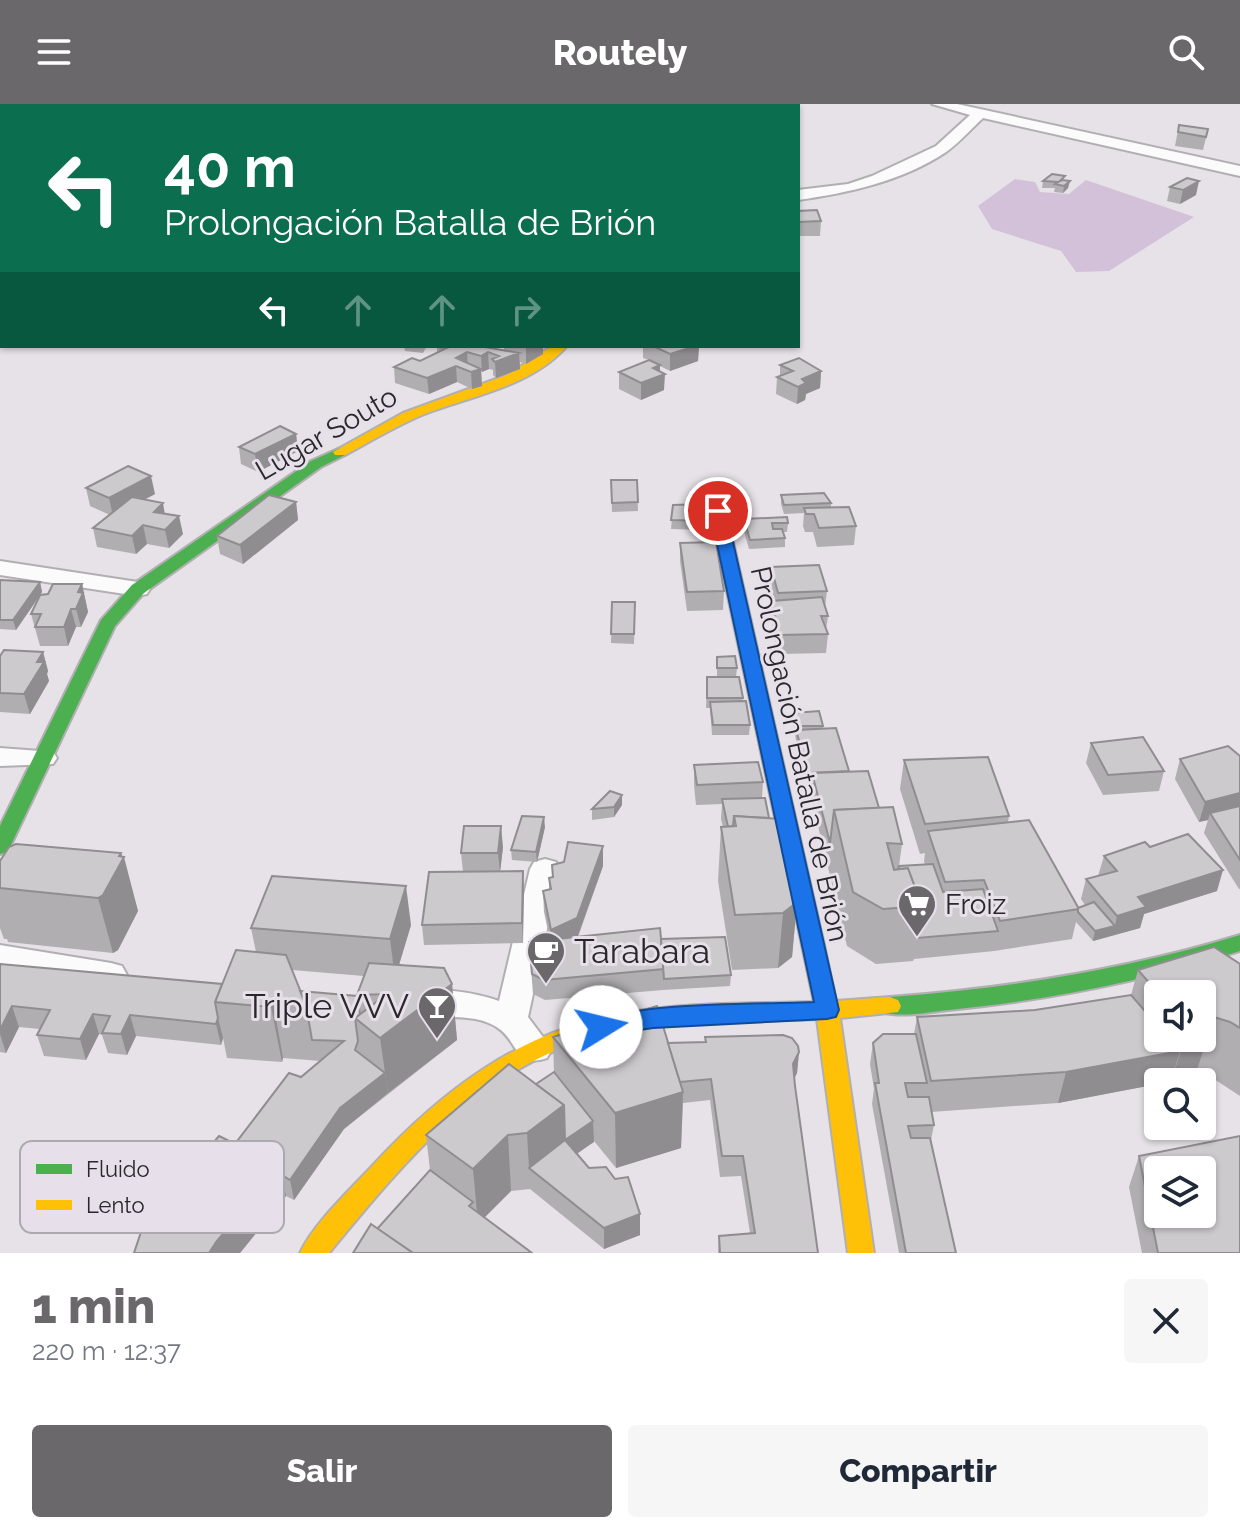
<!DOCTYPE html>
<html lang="es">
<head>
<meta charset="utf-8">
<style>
  body { margin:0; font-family:Raleway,sans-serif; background:#f6f6f7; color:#1f2937; height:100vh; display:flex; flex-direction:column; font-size:30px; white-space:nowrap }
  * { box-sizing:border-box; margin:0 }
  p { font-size:26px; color:#747a83 }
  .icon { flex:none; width:44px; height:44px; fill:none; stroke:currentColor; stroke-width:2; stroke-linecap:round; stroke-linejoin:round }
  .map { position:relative; height:1149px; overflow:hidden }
  .drawer { display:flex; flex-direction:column; background:#fff; flex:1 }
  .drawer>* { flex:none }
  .banner { position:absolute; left:0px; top:0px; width:800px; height:244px; box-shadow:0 2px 6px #0004; background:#0b6e4f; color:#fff; overflow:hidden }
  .controls { position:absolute; left:1144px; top:876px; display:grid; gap:16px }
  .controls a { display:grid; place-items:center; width:72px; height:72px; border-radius:8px; background:#fff; box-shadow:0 2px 6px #0004; font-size:40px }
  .pin { position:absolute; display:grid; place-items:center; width:68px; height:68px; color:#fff; margin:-34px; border:4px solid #fff; border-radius:50%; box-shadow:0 2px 8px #0007 }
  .me { position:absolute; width:88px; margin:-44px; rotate:81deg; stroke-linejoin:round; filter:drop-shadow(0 0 6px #0008) }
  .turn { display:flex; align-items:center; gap:28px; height:168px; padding:0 32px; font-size:36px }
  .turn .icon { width:104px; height:104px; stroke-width:2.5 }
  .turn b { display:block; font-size:56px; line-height:68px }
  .lanes { display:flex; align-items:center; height:76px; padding:0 32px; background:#0003; justify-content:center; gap:40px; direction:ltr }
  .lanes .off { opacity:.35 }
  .round { display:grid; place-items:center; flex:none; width:84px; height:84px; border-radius:8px; background:#f6f6f7 }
  .overview { display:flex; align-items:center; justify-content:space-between; height:136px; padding:0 32px }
  h1 { font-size:48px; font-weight:800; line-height:60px; color:#6b686c }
  .cta { display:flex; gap:16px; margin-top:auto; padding:16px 32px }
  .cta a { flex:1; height:92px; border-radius:8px; background:#6b686c; color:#fff; font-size:32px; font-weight:800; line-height:92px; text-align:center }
  .cta a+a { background:#f6f6f7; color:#1f2937 }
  header { display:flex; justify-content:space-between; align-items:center; height:104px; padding:0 32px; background:#6b686c; color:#fff; font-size:36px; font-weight:800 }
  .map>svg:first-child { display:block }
  .green { fill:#d2c1d8 }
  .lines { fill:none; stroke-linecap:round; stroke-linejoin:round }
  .street-casing { stroke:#b2afb3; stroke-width:4 }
  .fast-casing { stroke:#b2afb3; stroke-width:4 }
  .slow-casing { stroke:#b2afb3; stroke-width:4 }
  .street { fill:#fbfbfb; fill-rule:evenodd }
  .fast { fill:#4caf50; fill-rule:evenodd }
  .slow { fill:#ffc107; fill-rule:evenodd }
  .wall { fill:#b0aeb1; fill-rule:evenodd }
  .shaded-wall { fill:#908d90 }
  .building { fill:#cdcace; stroke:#908d90; stroke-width:2; fill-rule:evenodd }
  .route { fill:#1a73e8; stroke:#114b97; stroke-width:2 }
  .labels { text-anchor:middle; stroke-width:6; stroke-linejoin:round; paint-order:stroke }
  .street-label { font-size:28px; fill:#29272a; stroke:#e7dfea }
  .poi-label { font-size:28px; fill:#29272a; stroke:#e7dfea; text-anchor:start }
  .near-poi-label { font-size:34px; fill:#29272a; stroke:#e7dfea; text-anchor:start }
  .key { fill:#e7dfea; stroke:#aea8b0; stroke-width:2 }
  .key-label { font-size:22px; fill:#29272a }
</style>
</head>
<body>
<header><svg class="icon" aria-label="menu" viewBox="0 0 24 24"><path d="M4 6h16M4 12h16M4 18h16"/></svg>Routely<svg class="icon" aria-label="search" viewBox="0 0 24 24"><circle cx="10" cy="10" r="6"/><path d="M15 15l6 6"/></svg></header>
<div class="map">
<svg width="1240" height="1149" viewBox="0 0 1240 1149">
  <rect width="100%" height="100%" fill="#e6e2e7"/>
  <polygon class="green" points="1015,75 1035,78 1040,88 1069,90 1086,76 1194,113 1109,167 1076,168 1061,147 992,125 978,102"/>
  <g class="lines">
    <defs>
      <g id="street">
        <path d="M932 0H957L1240 62V72L983 14C971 25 959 39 946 48 903 77 848 89 798 96V86L848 80 872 72 936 42 970 11Z"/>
        <rect x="0" y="120" width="2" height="10"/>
        <polygon points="0,457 138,478 147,480 150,485 147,490 138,492 0,471"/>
        <polygon points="0,644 53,648 57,654 53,660 0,662"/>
        <path d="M545 755 556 758 560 765 528 913 552 945 547 954C514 965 519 938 498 924 474 907 437 917 409 908L404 899 409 890C434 882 474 888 499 897L530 765 534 758Z"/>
        <polygon points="0,841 111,859 122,862 127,871 122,880 111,883 0,865"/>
      </g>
      <g id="fast">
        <polygon points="340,344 347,348 345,351 321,363 144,489 115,522 10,743 7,748 0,750 0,722 101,516 132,481 311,357"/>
        <polygon points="718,402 726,407 824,841 821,847 813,849 805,847 802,841 710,407"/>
        <path d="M1240 831V847C1145 877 1049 896 949 906 929 908 902 914 882 908L879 902 882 896 890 893C1010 884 1125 866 1240 831Z"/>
      </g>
      <g id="slow">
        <path d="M552 242H567C531 283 470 292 422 311 396 322 371 337 345 351H335L333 348 403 309 507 271Z"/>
        <path d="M813 833 821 835 824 841 836 897 890 893 898 896 901 902 898 908 840 914 874 1149H848L817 915C742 918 666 915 593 934 480 963 400 1063 329 1149H300C314 1119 351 1085 374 1060 442 987 519 928 619 910 683 898 749 900 814 898L802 841 805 835Z"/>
      </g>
    </defs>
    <use href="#street" class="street-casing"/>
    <use href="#fast" class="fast-casing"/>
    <use href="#slow" class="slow-casing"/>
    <use href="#street" class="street"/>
    <use href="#fast" class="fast"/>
    <use href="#slow" class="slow"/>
  </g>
  <g class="wall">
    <polygon points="1179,21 1208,25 1203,46 1175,42"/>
    <polygon points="1064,76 1068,84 1063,89 1054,88 1055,84 1042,84 1043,77"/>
    <polygon points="1170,83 1196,91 1180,100 1167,97"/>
    <polygon points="798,107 821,117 820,132 798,132"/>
    <polygon points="404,242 427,242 423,249 405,247"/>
    <polygon points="504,242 543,242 543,250 526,260 520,258 520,265 496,274 493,271 493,266 489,265 481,268 482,282 472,285 457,278 429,290 395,279 394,263 420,257 437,249 437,243 504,246"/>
    <polygon points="643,242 699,242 698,257 670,267 660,262 660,267 664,286 641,296 619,285 619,268 649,256 643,254"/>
    <polygon points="780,261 821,267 820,284 806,290 805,296 797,300 776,290 777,273 780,272"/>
    <polygon points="296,330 298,347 258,368 241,360 239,343"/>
    <polygon points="611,376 637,376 638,407 612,408"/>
    <polygon points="86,384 155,390 144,396 165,410 183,430 169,444 147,440 136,450 97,443 93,424 110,411 90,402"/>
    <polygon points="781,391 831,399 831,403 856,422 854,441 817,443 813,428 805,428 803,422 804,409 784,410 781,400"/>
    <polygon points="296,398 298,416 243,460 220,450 217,432"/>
    <polygon points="673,401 705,417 704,426 671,425"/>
    <polygon points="744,415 788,419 787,428 783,428 785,434 785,443 749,445 743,424"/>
    <polygon points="680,439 724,487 723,506 687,507 680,457"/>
    <polygon points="771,463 827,487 825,503 828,512 826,526 828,530 826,549 778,550 771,515 772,497 774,496 770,481"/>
    <polygon points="0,476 40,478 42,488 40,491 48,490 82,480 88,508 81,523 76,523 68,542 40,542 31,510 39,493 16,526 0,525"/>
    <polygon points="612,498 635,498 634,540 611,539"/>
    <polygon points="43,548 48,567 47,570 49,577 30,610 0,608 0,552"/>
    <polygon points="717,553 737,564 736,573 750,621 749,631 712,631 710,604 706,604 707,573 717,573"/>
    <polygon points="794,609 823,622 823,625 849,667 879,704 902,740 899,762 925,761 924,757 925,749 920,750 900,685 904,656 1009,712 1008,718 1078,804 1085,801 1081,795 1086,775 1098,772 1104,752 1150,743 1217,787 1144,810 1140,824 1093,837 1076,818 1072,835 994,847 914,855 913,857 876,860 847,842 810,689 811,680 808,681 796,636 793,619"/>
    <polygon points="1091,639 1164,667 1159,687 1103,691 1086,659"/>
    <polygon points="1240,652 1240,785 1239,785 1204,729 1208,716 1199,718 1175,675 1180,655"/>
    <polygon points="694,661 763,678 762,694 797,798 792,853 778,864 732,866 718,777 721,723 723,723 721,715 722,700 696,701 694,681"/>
    <polygon points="622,691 622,701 614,713 592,716 592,705"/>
    <polygon points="545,723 537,758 512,756 511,746"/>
    <polygon points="503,743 500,767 523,767 523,839 424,841 422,821 463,768 461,749"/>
    <polygon points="121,749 138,807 118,846 113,849 8,838 7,835 4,835 0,824 0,757"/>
    <polygon points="552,761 603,762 578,833 661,835 731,871 730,882 663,886 545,896 533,890 529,838 550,836 544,808 543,787 549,786 549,774 552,773"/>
    <path d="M411 821 399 861 452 880 457 936 344 1025 294 1096 286 1092 240 1149H134L235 1040 301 973 321 957 283 954 282 958 227 954 223 934 221 941 136 932 127 951 108 949 102 931 99 930 86 956 44 952 37 931 40 925 19 923 6 949 0 948V860L222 880 256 848 251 824ZM292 866 364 872 357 892 300 887Z"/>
    <path d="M1240 860V992L1211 973 1196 969 1171 978H1158V980L1058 999 931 1008 934 1021 931 1036 956 1149H899L872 1000 874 985 870 960 873 939 914 930 917 913 1035 906 1131 891 1138 866ZM1158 890H1202V934H1158Z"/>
    <polygon points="553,933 668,939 705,938 705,933 799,948 797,969 794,975 818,1149 718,1149 719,1132 750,1129 741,1072 720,1073 710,996 683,999 681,1044 616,1064 594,1037 577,1050 589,1064 640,1110 640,1131 604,1145 530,1085 511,1087 484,1114 377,1125 430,1066 426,1031 536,980 554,968"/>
    <polygon points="1139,1052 1240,1149 1142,1149 1129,1083"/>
  </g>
  <g class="shaded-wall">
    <polygon points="1070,77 1068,84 1063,89 1064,82"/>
    <polygon points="1199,77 1196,91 1180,100 1183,86"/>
    <polygon points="0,162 2,162 2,178 0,179"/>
    <polygon points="529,242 543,242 543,250 526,260 526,244"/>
    <polygon points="696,242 699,242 698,257 670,267 670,250"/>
    <polygon points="467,248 468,264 456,254"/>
    <polygon points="488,248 489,265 482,268 481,252"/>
    <polygon points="519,249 520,265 496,274 495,258"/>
    <polygon points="660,261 660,272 665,270 664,286 641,296 641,279 653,264"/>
    <polygon points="456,262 457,278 429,290 427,274"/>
    <polygon points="481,265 482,282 472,285 471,268"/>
    <polygon points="821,267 820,284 806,290 805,296 797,300 798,283 802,275"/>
    <polygon points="296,330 298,347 258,368 255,350"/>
    <polygon points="151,372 155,390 113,412 109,394"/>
    <polygon points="296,398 298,416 243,460 240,441"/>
    <polygon points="163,399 166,417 157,426 154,408"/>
    <polygon points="179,412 183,430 169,444 165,426"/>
    <polygon points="143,421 147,440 136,450 132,432"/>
    <polygon points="40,478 42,488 16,526 13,516"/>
    <polygon points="82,480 88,508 81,523 76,505 78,488"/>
    <polygon points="71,505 76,523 68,542 64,523"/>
    <polygon points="43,548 48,567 47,570 49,577 30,610 24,590 37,558"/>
    <polygon points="1240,689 1240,707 1210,709 1208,716 1199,718 1205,698"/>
    <polygon points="622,691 622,701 614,713 614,703"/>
    <polygon points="544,713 545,723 537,758 536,748"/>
    <polygon points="501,722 503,743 500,769 498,749"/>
    <polygon points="603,742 603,762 577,834 552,846 551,826"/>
    <polygon points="121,749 123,756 124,753 138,807 118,846 113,849 98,794"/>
    <polygon points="1223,766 1217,787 1144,810 1140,824 1093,837 1095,827 1115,822 1117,812 1138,793"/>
    <polygon points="523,767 524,787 523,839 522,819"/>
    <polygon points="406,782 411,821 395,874 390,835"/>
    <polygon points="797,798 792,853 778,864 783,809"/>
    <polygon points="452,880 457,936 388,989 380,934"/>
    <polygon points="273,898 283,954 282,958 271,903"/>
    <polygon points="12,902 19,923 6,949 0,930 0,926"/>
    <polygon points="93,910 99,930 86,956 80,935"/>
    <polygon points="130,911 136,932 127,951 121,930"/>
    <polygon points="1214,913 1196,969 1171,978 1185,934 1202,934 1202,918"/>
    <polygon points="218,914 223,934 221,941 216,920"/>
    <polygon points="1180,947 1171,978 1158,978 1158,980 1058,999 1066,968"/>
    <polygon points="799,948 797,969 791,981 793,960"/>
    <polygon points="385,969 388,989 344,1025 294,1096 290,1076 340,1004"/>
    <polygon points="683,988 681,1044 616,1064 615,1009"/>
    <polygon points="564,1001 593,1017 594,1038 566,1057 529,1064 527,1029"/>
    <polygon points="508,1031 511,1087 478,1120 473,1065"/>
    <polygon points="280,1062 286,1092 240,1149 209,1149 216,1138"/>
    <polygon points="640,1110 640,1131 604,1145 604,1124"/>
  </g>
  <g class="building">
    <polygon points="1179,21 1208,25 1206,33 1178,28"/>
    <polygon points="1052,70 1065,72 1059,78 1043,77"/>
    <polygon points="1187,74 1199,77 1183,86 1170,83"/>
    <polygon points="1062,76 1070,77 1064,82 1055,80"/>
    <polygon points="817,106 821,117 798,118 798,107"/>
    <polygon points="437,242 479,242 519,249 495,258 492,255 499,252 488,248 481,252 467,248 456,254 481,265 471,268 456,262 427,274 394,263 412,254 420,257 447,244 437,243"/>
    <polygon points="653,242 696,242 670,250"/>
    <polygon points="799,254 821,267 802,275 806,279 798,283 777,273 793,267 780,261"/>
    <polygon points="649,256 660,261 653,264 665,270 641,279 619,268"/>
    <polygon points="280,322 296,330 255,350 239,343"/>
    <polygon points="128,362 151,372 109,394 86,384"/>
    <polygon points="611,376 637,376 638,398 612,399"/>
    <polygon points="824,389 831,399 784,401 781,391"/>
    <polygon points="269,391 296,398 240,441 217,432"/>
    <polygon points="132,393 163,399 154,408 179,412 165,426 143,421 132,432 93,424"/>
    <polygon points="704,400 705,417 671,416 673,401"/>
    <polygon points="849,403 856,422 819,424 814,410 806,410 804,404"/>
    <polygon points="787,413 788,419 772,419 773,425 782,425 785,434 750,436 744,415"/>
    <polygon points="716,438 724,487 687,488 680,439"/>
    <polygon points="819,461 827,487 778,489 771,463"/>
    <polygon points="0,476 40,478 13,516 0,516"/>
    <polygon points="53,480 82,480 78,488 83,489 76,505 71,505 64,523 35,523 41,510 31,510 40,491 48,490"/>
    <polygon points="822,493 828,512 821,512 828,530 779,531 772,497"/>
    <polygon points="612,498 635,498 634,530 611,530"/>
    <polygon points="4,546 43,548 37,558 44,558 24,590 0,589 0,552"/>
    <polygon points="735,552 737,564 717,564 717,553"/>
    <polygon points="707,573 739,573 743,594 707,594"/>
    <polygon points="746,597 750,621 713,621 710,598"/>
    <polygon points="819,607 823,622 797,622 794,609"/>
    <polygon points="836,624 849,667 812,669 813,670 809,671 796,626"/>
    <polygon points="1143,633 1164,667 1108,671 1091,639"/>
    <polygon points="1228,642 1240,652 1240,689 1205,698 1180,655"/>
    <polygon points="988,653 1009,712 925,720 904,656"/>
    <polygon points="758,658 763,678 697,681 694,661"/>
    <polygon points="868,667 879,704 834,706 830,739 812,669"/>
    <polygon points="610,687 622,691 614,703 592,705"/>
    <polygon points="765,694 769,714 734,712 733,722 728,723 722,695"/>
    <polygon points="1240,702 1240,756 1210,709"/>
    <polygon points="893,703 902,740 887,739 894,766 908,764 922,802 883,805 853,788 834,706"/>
    <polygon points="522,712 544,713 536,748 511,746"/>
    <polygon points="734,712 780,715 797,798 783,809 735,811 721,723 736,722"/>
    <polygon points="1029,716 1079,805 1000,817 984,776 945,778 928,727"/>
    <polygon points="464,722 501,722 498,749 461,749"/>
    <polygon points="1188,730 1223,766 1138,793 1146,803 1117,812 1086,775 1117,767 1104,752 1145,738 1150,743"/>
    <polygon points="568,738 603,742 577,814 551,826 543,787 551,785 549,774 553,773 552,761 564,758"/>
    <polygon points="16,740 121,749 119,752 124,753 103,791 98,794 0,784 0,757 9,743"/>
    <polygon points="933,760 943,788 983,785 998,827 917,834 922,802 908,764 898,765 899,762"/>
    <polygon points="523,767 522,819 422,821 429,768"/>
    <polygon points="272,772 406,782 390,835 251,824"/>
    <polygon points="1094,798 1115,822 1095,827 1078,808 1078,804"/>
    <polygon points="660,824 664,865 544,876 532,870 529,838"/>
    <polygon points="725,833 731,871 664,875 661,835"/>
    <polygon points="1214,843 1240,860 1240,924 1230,918 1214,913 1202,918 1202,890 1159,890 1138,866"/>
    <polygon points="236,846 286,851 306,901 273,898 271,903 215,898"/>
    <polygon points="369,859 444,864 452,880 380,934 355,914 387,890 357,891"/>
    <polygon points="0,860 222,880 215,898 218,914 216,920 130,911 121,930 102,929 110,912 93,910 80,935 37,931 50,906 12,902 0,926"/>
    <polygon points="300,887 357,892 360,910 355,914 358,937 355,946 385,969 340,1004 290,1076 282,1071 280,1062 235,1040 289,969 301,973 344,937 312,936 306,901"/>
    <polygon points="1131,891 1158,922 1158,934 1168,934 1180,947 1066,968 931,977 917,913 1035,906"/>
    <polygon points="657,902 683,988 615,1009 553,933"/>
    <polygon points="883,930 916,930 927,979 905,979 908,993 929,993 934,1021 908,1022 911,1034 930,1034 956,1149 906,1149 875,979 879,979 873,939"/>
    <polygon points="783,931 792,934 798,942 799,948 793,960 795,982 818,1149 720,1149 719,1132 755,1129 743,1052 722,1052 711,975 680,978 668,939 706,938 705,933"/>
    <polygon points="509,960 564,1001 527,1029 508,1031 473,1065 426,1031"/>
    <polygon points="554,968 593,1017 565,1036 564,1001 536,980"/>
    <polygon points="219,1032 280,1062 216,1138 209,1149 134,1149 144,1119"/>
    <path d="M1240 1032V1149H1158L1139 1052ZM1158 1066H1202V1110H1158Z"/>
    <polygon points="565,1036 589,1064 606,1063 615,1075 628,1073 640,1110 604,1124 529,1064"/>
    <polygon points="430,1066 473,1098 469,1102 532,1149 413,1149 377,1125"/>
    <polygon points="371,1120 413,1149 353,1149"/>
  </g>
  <path class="route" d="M718 402 726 407 839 906 836 913 827 915 653 924 601 932 593 929 589 923 593 917C653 897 750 901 814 898L710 407Z"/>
  <defs>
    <symbol id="supermarket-pin" viewBox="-11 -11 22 30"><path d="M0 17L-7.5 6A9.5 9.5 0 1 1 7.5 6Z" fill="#6b686c" stroke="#e7dfea"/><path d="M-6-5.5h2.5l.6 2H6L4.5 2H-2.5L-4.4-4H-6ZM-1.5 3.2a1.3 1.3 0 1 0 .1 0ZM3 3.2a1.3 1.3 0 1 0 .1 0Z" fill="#fff"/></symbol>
    <symbol id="cafe-pin" viewBox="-11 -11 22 30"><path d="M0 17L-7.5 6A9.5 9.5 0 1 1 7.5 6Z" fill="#6b686c" stroke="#e7dfea"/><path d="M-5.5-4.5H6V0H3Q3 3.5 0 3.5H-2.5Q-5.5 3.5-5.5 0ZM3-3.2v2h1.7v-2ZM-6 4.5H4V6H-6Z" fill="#fff"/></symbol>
    <symbol id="bar-pin" viewBox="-11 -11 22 30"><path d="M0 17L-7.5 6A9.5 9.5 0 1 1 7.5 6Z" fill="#6b686c" stroke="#e7dfea"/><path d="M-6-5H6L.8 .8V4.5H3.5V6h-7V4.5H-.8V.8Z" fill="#fff"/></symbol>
  </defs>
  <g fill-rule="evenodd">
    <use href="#supermarket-pin" x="895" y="778" width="44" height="60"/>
    <use href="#cafe-pin" x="524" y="825" width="44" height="60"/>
    <use href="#bar-pin" x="415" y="880" width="44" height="60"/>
  </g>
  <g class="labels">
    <g class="street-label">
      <text transform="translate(326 329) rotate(-30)" y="10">Lugar Souto</text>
      <text transform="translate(800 650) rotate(78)" y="10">Prolongación Batalla de Brión</text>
    </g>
    <g class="poi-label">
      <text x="945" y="810">Froiz</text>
    </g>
    <g class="near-poi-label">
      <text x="574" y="859">Tarabara</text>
      <text x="409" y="914" text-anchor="end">Triple VVV</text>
    </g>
  </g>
  <rect x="20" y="1037" width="264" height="92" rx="12" class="key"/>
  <rect x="36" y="1060" width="36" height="10" fill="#4caf50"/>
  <rect x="36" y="1096" width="36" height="10" fill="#ffc107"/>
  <g class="key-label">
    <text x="86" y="1073">Fluido</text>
    <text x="86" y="1109">Lento</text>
  </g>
</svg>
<div class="controls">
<a><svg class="icon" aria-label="sound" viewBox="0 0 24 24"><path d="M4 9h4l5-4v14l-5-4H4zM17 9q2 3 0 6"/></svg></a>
<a><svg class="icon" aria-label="search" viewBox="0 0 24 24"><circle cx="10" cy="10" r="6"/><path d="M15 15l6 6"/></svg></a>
<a><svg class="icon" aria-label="layers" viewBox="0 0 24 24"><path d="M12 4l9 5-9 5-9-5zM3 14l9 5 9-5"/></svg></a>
</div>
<div class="pin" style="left:718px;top:407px;background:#d93025"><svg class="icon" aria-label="arrive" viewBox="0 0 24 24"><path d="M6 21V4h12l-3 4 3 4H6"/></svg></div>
<svg class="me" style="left:601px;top:923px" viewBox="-20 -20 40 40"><circle r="19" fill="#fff"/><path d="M0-13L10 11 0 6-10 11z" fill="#1a73e8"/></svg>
<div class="banner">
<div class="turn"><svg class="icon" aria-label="left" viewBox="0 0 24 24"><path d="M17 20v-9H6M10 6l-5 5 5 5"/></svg><div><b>40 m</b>Prolongación Batalla de Brión</div></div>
<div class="lanes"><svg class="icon" aria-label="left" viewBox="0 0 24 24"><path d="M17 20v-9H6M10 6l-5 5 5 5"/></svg><svg class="icon off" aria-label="ahead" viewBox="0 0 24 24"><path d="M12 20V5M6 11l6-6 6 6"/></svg><svg class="icon off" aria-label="ahead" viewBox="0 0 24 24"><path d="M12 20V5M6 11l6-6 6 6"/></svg><svg class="icon off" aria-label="right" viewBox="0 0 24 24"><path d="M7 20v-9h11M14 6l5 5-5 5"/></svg></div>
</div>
</div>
<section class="drawer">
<div class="overview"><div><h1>1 min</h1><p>220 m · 12:37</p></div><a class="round"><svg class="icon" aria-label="close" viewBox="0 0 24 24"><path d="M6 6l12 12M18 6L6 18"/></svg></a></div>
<div class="cta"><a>Salir</a><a>Compartir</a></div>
</section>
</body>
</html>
